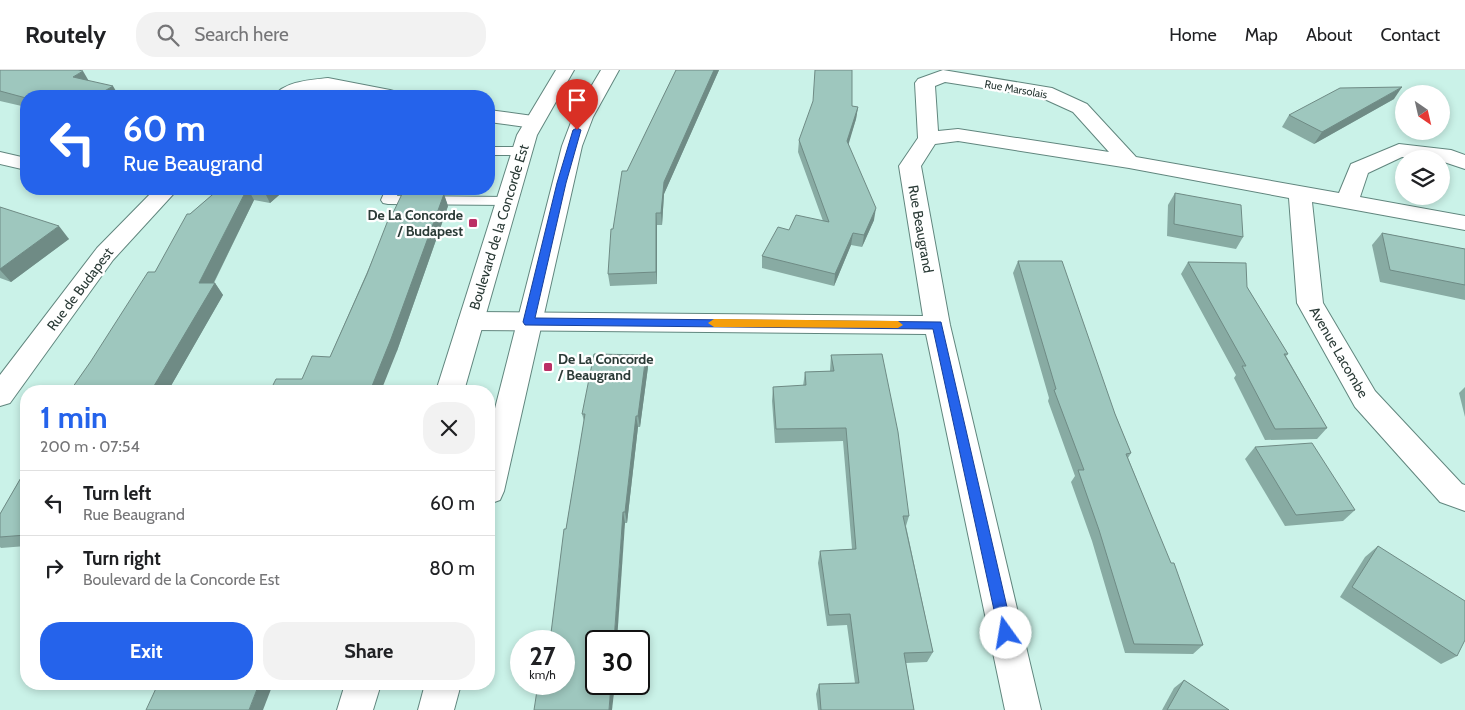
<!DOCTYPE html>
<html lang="en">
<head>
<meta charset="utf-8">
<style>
  body { margin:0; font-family:Cabin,sans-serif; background:#f2f2f2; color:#202124; height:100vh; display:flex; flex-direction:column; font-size:19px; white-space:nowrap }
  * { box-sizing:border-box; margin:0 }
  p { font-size:16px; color:#757577 }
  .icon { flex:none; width:28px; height:28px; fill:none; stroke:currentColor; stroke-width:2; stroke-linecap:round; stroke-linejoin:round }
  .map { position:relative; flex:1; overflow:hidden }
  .sheet { position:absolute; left:20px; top:315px; width:475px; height:305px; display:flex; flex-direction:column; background:#fff; border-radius:20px; box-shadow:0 2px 8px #0003 }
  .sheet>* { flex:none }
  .hud { position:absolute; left:20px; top:20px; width:475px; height:105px; border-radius:20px; box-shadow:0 2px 8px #0003; background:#2563eb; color:#fff; overflow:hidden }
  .needle { width:32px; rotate:146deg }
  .buttons { position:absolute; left:1395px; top:15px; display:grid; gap:10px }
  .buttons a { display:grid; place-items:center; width:55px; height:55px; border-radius:50%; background:#fff; box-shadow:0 2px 8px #0003; font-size:25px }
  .speed { position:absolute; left:510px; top:560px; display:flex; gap:10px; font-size:25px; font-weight:700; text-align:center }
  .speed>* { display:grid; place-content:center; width:65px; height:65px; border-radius:50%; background:#fff; box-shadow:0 2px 8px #0003; line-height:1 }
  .speed small { font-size:12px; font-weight:400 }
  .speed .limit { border:2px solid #111; border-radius:8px; background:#fff; color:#111 }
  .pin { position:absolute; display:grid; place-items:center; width:42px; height:42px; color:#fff; margin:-51px -21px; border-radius:50% 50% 50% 0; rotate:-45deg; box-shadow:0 0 5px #0007 }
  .pin .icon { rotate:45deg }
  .me { position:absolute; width:55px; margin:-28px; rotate:347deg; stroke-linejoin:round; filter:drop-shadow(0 0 4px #0008) }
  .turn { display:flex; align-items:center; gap:18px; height:105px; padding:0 20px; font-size:22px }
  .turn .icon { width:65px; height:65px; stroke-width:2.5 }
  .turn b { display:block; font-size:35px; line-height:42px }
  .round { display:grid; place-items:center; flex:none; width:52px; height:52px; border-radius:20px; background:#f2f2f2 }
  .head { display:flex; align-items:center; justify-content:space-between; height:85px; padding:0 20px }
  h1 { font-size:30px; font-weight:800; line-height:38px; color:#2563eb }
  .cta { display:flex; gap:10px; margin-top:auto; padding:10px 20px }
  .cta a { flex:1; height:58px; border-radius:20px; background:#2563eb; color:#fff; font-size:20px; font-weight:800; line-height:58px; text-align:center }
  .cta a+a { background:#f2f2f2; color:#202124 }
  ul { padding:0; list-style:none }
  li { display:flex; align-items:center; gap:15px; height:65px; padding:0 20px; border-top:1px solid #e0e0e0 }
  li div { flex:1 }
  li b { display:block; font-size:19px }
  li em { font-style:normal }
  header { display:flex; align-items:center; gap:30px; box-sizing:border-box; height:70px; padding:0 25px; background:#fff; border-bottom:1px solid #e0e0e0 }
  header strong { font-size:24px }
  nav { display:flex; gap:28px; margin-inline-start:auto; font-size:18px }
  .search { width:350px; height:45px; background:#f2f2f2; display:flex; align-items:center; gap:12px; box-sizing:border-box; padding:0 18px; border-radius:20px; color:#757577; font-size:19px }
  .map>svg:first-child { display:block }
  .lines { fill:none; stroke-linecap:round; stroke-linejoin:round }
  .lane-casing { stroke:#61867e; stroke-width:2 }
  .street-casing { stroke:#61867e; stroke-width:2 }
  .secondary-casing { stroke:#61867e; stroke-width:2 }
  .lane { fill:#fff; fill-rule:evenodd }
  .street { fill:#fff; fill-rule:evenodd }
  .secondary { fill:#fff; fill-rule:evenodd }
  .wall { fill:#88aba3 }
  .shaded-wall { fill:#6f8b85 }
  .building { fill:#9ec7be; stroke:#6f8b85 }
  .route { fill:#2563eb; stroke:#184099 }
  .slow { fill:#f59e0b }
  .poi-dot { fill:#bb2f65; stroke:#fff; stroke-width:2 }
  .labels { text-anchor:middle; stroke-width:4.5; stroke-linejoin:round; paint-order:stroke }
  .far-street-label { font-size:11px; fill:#2b3b37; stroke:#fff }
  .poi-label { font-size:14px; font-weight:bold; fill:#2b3b37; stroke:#fff; text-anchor:end }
  .street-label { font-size:14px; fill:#2b3b37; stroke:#fff }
</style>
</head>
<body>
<header>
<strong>Routely</strong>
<div class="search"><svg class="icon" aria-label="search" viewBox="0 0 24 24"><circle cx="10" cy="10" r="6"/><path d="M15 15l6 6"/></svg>Search here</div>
<nav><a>Home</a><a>Map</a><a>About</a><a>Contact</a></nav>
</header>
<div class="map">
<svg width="1465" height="640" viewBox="0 0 1465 640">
  <rect width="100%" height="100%" fill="#caf2e8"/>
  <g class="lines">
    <defs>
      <g id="lane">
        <polygon points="489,77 522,77 529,81 522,85 489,85"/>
        <polygon points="386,119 400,119 397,126 507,127 512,128 514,131 512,134 507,135 388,134 383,133 381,130"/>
      </g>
      <g id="street">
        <path d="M943 0 1052 18 1087 34 1136 87 1339 123 1351 94 1399 74 1451 80 1465 85V99L1441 91V89L1402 87 1368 103 1360 127 1465 146V160L1312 132 1323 233 1375 321 1462 414 1465 415V441L1440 432 1355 337 1297 233 1289 128 1129 98 958 71 935 74 921 96 950 255 1041 640H1005L926 264 471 260 462 258 458 251 462 244 471 242 923 246 899 96 918 68 915 13 918 9ZM945 12 1040 27 1073 42 1109 82 958 59 938 61 935 16Z"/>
        <path d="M328 8 390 20 397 22 400 26H361L328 20 310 21 299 26H274C285 11 311 10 328 8Z"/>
        <polygon points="489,40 533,46 540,48 543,52 540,56 533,58 489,52"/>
        <polygon points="0,82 26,88 26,100 0,94"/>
        <polygon points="155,119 178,119 113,190 10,333 0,336 0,305 97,178"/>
      </g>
      <g id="secondary">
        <polygon points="556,0 574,0 537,65 464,321 436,321 517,65"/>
        <polygon points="601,0 619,0 593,47 582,76 504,421 500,430 489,434 489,362 562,76 573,47"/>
        <polygon points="345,614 381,614 373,640 337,640"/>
        <polygon points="425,614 461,614 454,640 418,640"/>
      </g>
    </defs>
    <use href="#lane" class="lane-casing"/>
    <use href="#street" class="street-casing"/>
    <use href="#secondary" class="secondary-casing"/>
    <use href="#lane" class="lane"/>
    <use href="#street" class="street"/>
    <use href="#secondary" class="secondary"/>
  </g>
  <g class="wall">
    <polygon points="0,0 26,26 26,37 0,31"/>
    <polygon points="676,0 719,0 664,124 662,155 657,155 657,214 610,216 608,204 613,159 627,101"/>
    <polygon points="1394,29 1314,74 1282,57 1289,45"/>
    <polygon points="852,36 858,37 856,49 848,74 874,150 862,177 851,175 834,216 762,198 762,186 789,160 823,151 798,82 799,70"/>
    <polygon points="219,119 286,119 270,133 254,130 214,213 215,213 223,225 168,321 70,321 155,202 190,144"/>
    <polygon points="409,119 455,119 452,125 444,125 448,136 397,281 302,309 330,287 392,145 411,124"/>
    <polygon points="1175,123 1243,167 1236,179 1167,166 1168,135"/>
    <polygon points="0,137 69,169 11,212 0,208"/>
    <polygon points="1382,163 1465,179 1465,230 1380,212 1372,175"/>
    <polygon points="1018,191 1115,344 1131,383 1128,388 1203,575 1193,584 1125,583 1092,471 1071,412 1075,406 1048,331 1049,328 1013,203"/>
    <polygon points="1188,192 1247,217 1288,284 1286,286 1327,358 1317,369 1265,370 1234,308 1236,305 1181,204"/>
    <polygon points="831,285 909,446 906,456 933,582 927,592 906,593 914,640 818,640 816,624 819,614 855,613 847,555 827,556 818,493 820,481 852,479 843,371 775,373 772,331 773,317 803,316 805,302 830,301"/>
    <polygon points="648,297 640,357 638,357 627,453 625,453 564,614 566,459 584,351 582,344"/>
    <polygon points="1465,317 1465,347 1459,323"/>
    <polygon points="1255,377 1355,440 1343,451 1285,456 1245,389"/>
    <polygon points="26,399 26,476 1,478 0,477 0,444"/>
    <polygon points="1378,476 1457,586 1441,594 1340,527 1365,487"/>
    <polygon points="1184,610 1229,640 1162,640 1174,618"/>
  </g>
  <g class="shaded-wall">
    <polygon points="714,0 719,0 664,124 662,155 661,143 664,112"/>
    <polygon points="83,1 90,13 73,7"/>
    <polygon points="113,16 119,26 96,26"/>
    <polygon points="1402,17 1394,29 1314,74 1322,62"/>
    <polygon points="858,37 856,49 846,83 847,71"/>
    <polygon points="247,119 248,119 254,130 208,224 215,213 223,225 168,321 151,321 199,213"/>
    <polygon points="266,119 286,119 270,133 264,121"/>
    <polygon points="450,119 455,119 452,125"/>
    <polygon points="444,124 448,136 397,281 381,321 370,321"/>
    <polygon points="876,138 874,150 862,177 864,165"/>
    <polygon points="656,143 657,155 657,214 656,202"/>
    <polygon points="59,156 69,169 11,212 0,200 0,199"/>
    <polygon points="853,163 851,175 834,216 835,204"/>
    <polygon points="646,285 648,297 640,357 638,346"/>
    <polygon points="636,346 638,357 627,453 625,442"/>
    <polygon points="623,442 625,453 617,571 614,571"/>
    <polygon points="259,614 273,614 263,640 249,640"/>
    <polygon points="611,614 615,614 612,640 609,640"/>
  </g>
  <g class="building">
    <polygon points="0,0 78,0 83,1 73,7 113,16 96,26 26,26 26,28 0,21"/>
    <polygon points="676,0 714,0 664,112 661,143 656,143 656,202 608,204 611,159 613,159 622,101 627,101"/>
    <polygon points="815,0 852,0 852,36 858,37 847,71 876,138 864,165 853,163 835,204 762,186 778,157 789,160 796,145 829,152 799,70 813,31"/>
    <polygon points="1402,17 1322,62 1289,45 1340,18"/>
    <polygon points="219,119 247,119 199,213 215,213 151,321 70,321 91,291 148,202 155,202 187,144 190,144"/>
    <polygon points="253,119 266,119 264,121"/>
    <polygon points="1175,123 1241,135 1243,167 1174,154"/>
    <polygon points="402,124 444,124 391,269 370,321 270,321 276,309 302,309 312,286 330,287 367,204 390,145 392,145"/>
    <polygon points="0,137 59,156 0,199"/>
    <polygon points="1382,163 1465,179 1465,215 1390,200"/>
    <polygon points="1018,191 1062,191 1115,344 1131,383 1126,384 1171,493 1174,493 1203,575 1134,574 1099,460 1078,400 1084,400 1054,320 1056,319"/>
    <polygon points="1188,192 1246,193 1247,217 1288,284 1284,284 1327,358 1275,359 1242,296 1246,296"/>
    <polygon points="594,284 646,285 638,346 636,346 625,442 623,442 614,571 596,571 596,614 611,614 609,640 534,640 538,614 564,614 564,571 550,571 564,459 566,459 585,344 582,344"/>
    <polygon points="882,284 898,362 909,446 903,446 933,582 904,583 914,640 821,640 819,614 859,613 850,544 829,545 820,481 856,479 846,358 776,359 773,317 806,315 805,302 834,301 831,285"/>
    <polygon points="1312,373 1355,440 1296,445 1255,377"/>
    <polygon points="26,399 26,465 0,467 0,444"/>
    <polygon points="1378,476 1465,531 1465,570 1457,586 1352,517"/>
    <polygon points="1184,610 1229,640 1167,640"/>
    <polygon points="158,614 259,614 249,640 146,640"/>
  </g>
  <polygon class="route" points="577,58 581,60 566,113 535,248 941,252 1013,563 1011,568 1006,570 1001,568 999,563 933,259 525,255 523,252 557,113 573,60"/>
  <polygon class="slow" points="714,249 898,251 903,255 898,258 714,257 708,253"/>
  <g class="poi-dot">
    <rect x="468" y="148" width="10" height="10" rx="2.5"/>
    <rect x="543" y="292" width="10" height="10" rx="2.5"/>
  </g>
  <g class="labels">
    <g class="far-street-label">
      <text transform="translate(1016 19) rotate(10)" y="4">Rue Marsolais</text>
    </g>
    <g class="poi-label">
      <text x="463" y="150">De La Concorde<tspan x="463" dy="16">/ Budapest</tspan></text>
      <text x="558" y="294" text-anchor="start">De La Concorde<tspan x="558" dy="16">/ Beaugrand</tspan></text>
    </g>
    <g class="street-label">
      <text transform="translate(499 157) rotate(-73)" y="5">Boulevard de la Concorde Est</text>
      <text transform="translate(921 159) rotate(80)" y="5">Rue Beaugrand</text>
      <text transform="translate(80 219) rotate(-53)" y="5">Rue de Budapest</text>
      <text transform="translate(1339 282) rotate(60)" y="5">Avenue Lacombe</text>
    </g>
  </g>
</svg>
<div class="buttons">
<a><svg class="needle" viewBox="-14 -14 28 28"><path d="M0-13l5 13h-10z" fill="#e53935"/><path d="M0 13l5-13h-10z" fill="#757577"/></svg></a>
<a><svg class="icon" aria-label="layers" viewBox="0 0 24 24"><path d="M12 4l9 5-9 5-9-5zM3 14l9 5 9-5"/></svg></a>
</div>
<div class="speed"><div>27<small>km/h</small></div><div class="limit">30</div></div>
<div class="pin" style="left:577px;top:60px;background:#d93025"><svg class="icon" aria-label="arrive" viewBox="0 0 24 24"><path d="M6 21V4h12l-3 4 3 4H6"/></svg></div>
<svg class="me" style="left:1006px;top:563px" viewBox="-20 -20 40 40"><circle r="19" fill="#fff"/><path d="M0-13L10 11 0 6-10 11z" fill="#2563eb"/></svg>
<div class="hud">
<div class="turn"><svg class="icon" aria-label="left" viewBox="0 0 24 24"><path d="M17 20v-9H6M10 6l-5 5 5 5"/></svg><div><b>60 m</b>Rue Beaugrand</div></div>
</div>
<section class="sheet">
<div class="head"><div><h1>1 min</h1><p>200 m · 07:54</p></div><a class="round"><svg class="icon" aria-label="close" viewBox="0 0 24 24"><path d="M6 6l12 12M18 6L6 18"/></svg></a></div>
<ul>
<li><svg class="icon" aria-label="left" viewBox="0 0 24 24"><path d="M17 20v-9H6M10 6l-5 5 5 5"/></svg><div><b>Turn left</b><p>Rue Beaugrand</p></div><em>60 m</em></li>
<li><svg class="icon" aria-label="right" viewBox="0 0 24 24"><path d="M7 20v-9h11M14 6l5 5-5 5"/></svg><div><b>Turn right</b><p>Boulevard de la Concorde Est</p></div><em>80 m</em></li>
</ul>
<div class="cta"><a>Exit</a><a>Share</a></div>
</section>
</div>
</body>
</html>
